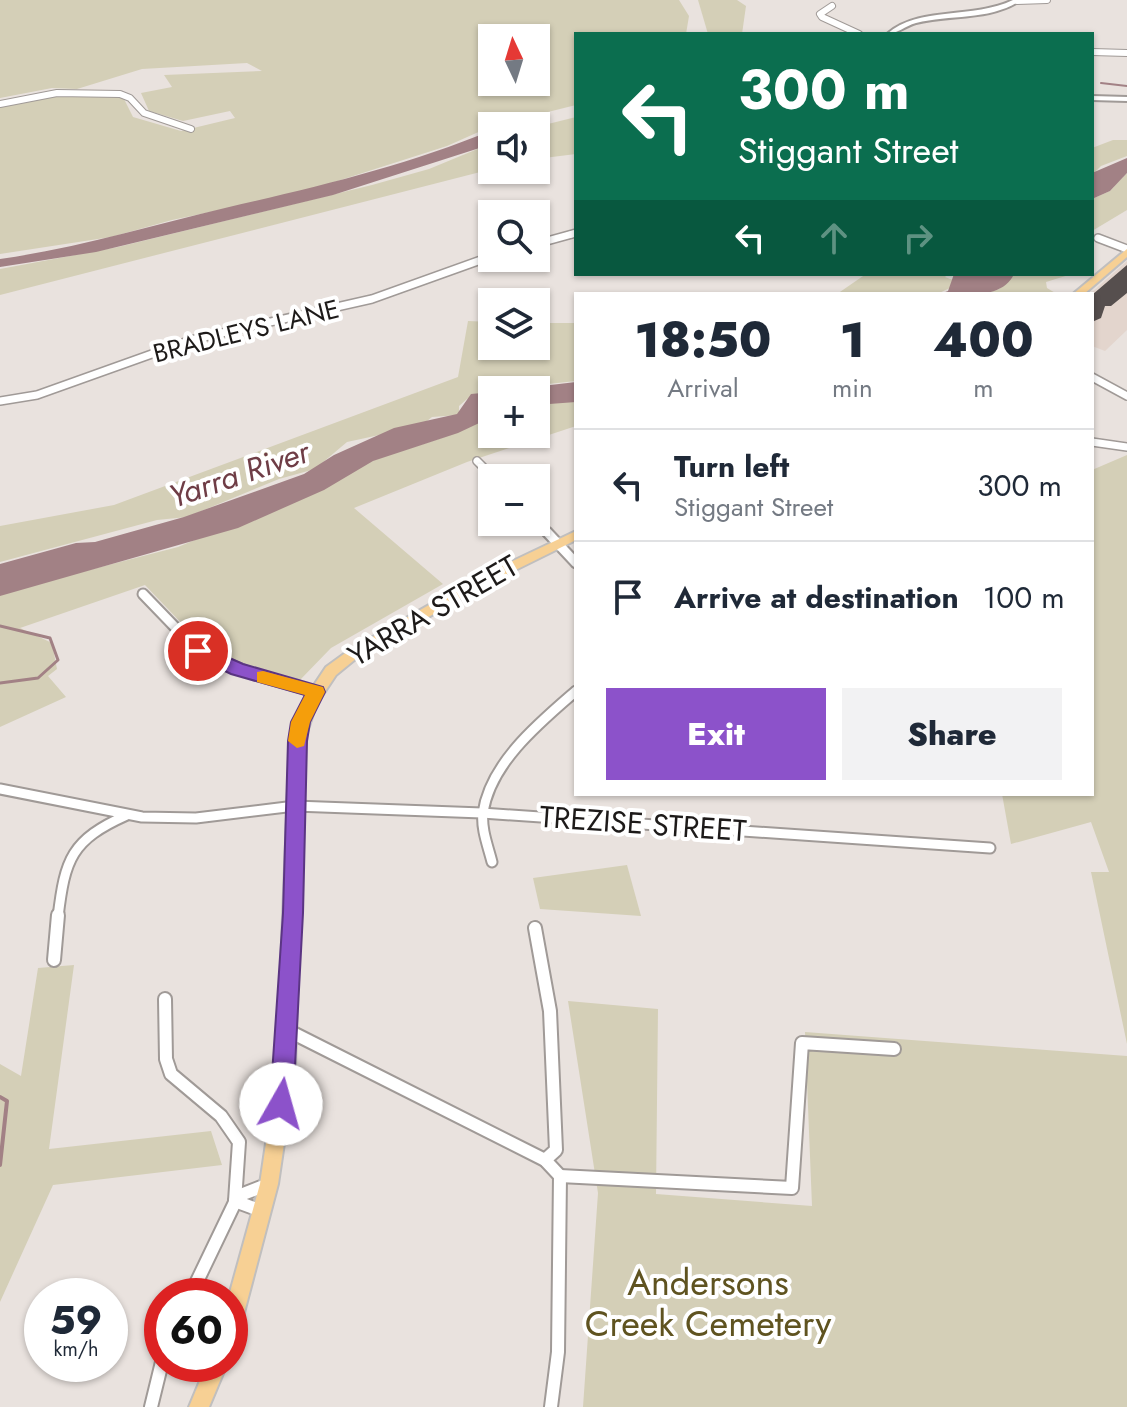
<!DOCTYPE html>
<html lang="en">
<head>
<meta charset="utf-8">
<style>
  body { margin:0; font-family:Jost,sans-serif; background:#f2f2f3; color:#1f2937; height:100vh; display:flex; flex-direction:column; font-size:30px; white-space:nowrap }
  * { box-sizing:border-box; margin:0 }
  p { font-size:26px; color:#747a83 }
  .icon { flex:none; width:44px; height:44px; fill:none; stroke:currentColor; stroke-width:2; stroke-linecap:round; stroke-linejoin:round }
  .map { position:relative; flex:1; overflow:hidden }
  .details { position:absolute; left:574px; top:292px; width:520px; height:504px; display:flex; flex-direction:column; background:#fff; border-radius:0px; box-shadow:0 2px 6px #0004 }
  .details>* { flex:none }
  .guide { position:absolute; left:574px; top:32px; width:520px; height:244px; border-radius:0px; box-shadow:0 2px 6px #0004; background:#0b6e4f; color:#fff; overflow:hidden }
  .needle { width:52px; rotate:356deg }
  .buttons { position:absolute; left:478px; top:24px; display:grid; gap:16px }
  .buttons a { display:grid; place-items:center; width:72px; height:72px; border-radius:0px; background:#fff; box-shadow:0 2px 6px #0004; font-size:40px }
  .speed { position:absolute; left:24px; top:1278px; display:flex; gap:16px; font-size:40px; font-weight:700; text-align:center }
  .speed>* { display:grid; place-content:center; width:104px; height:104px; border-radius:50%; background:#fff; box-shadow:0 2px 6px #0004; line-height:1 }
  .speed small { font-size:20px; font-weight:400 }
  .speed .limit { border:12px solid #d22; background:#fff; color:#111 }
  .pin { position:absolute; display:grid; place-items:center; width:68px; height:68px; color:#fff; margin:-34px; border:4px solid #fff; border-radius:50%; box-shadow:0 2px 8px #0007 }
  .me { position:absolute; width:88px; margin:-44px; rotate:7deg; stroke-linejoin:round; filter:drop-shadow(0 0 6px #0008) }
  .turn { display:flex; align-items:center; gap:28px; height:168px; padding:0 32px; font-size:36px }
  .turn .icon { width:104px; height:104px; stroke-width:2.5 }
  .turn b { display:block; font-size:56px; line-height:68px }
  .lanes { display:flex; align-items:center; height:76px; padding:0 32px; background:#0003; justify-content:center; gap:40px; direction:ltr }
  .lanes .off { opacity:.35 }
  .eta { display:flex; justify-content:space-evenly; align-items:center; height:136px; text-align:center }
  .eta b { font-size:48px; font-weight:800; line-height:56px }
  .action { display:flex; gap:16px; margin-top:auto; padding:16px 32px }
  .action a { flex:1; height:92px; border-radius:0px; background:#8c52ca; color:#fff; font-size:32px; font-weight:800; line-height:92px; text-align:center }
  .action a+a { background:#f2f2f3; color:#1f2937 }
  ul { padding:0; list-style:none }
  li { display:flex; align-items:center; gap:24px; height:112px; padding:0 32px; border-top:2px solid #e0e1e3 }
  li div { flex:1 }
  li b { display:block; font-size:30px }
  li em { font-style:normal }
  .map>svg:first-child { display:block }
  .built { fill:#e3d5cd }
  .green { fill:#d4cfb7; fill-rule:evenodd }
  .water { fill:#a28185 }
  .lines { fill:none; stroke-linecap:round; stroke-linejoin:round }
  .stream-far2 { stroke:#a28185; stroke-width:2 }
  .stream-far1 { stroke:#a28185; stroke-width:3 }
  .stream { stroke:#a28185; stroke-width:4 }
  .building { fill:#564f4e }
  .street-far3-casing { stroke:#a09a97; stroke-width:8 }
  .street-far2-casing { stroke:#a09a97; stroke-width:10 }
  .street-far1-casing { stroke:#a09a97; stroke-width:13 }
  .street-casing { stroke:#a09a97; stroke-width:16 }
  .secondary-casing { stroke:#a09a97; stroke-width:4 }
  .primary-casing { stroke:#c0bfbf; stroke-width:4 }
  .street-far3 { stroke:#fff; stroke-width:6 }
  .street-far2 { stroke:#fff; stroke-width:7 }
  .street-far1 { stroke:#fff; stroke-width:9 }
  .street { stroke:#fff; stroke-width:12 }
  .secondary { fill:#fff; fill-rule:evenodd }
  .primary { fill:#f7d094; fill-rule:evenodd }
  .route { fill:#8c52ca; stroke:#5b3583; stroke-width:2 }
  .slow { fill:#f59e0b }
  .labels { text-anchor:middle; stroke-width:8; stroke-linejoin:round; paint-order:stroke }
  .far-street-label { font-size:26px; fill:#1d1a19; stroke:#fff }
  .street-label { font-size:30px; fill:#1d1a19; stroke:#fff }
  .water-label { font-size:32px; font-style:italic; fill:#6f3d46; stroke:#fff }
  .near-park-label { font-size:36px; fill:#5f5320; stroke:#fff }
</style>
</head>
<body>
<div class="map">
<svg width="1127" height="1407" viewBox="0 0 1127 1407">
  <rect width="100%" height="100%" fill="#e9e2de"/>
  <polygon class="built" points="1127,261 1127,330 1105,351 1092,346 1090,294"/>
  <g class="green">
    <path d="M0 0H679L689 16 686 34H576V105L492 126 447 146 297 194 172 220 111 237 0 254V106L52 96 123 97 133 117 181 131 235 118 230 111 183 121 149 111 141 93 172 87 164 75 262 71 247 63 142 69 77 89 52 88 0 98ZM492 38H536V82H492Z"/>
    <polygon points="698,0 737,0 746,6 742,34 708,34"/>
    <polygon points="576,117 576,154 536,159 536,127"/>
    <polygon points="1113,140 1127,140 1127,156 1101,166 1092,175 1092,148"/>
    <polygon points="492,143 492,169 0,295 0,269 118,247 372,185 429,169"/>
    <polygon points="1127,173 1127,210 1092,231 1092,199 1110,191"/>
    <polygon points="866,274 948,274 945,277 953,280 950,288 937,294 837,294"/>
    <polygon points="1014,274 1072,274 1046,282 1047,288 1057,294 983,294 999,289"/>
    <polygon points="468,321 492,322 492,346 536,346 536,323 576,323 576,381 492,390 467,399 459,406 459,415 432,417 421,426 347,442 315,469 279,479 187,517 157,520 0,562 0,526 114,505 458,377"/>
    <path d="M536 401 576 402V426L467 462 354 508 443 584 331 648 299 681 212 655 145 585 20 628 52 643 57 669 48 676 66 697 0 727V593L178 547 297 497C323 491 340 474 365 464 405 446 456 440 492 412V434H536Z"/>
    <polygon points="1127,455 1127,1044 1091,872 1109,872 1091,822 1011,844 1002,794 1092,794 1092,470"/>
    <polygon points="627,865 641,916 540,909 533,878"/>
    <polygon points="74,965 49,1149 211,1131 222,1165 53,1185 0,1302 0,1064 21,1076 38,968"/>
    <polygon points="568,1001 658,1009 656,1194 812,1206 805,1032 1127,1056 1127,1407 583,1407 598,1193"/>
  </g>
  <g class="water">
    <path d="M492 130V144L333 195 96 252 0 267V259C77 248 150 226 225 208 316 187 406 166 492 130Z"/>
    <polygon points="1127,158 1127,173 1110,191 1092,199 1092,173"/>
    <path d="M954 274H1014C1002 300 964 294 940 294L948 291Z"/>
    <polygon points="576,382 576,402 536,405 536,390 507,390"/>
    <polygon points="492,392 492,417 458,433 373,461 324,490 238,528 0,596 0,564 76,543 95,542 184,517 304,474 334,455 394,428 457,414 471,394"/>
  </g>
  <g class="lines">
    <polyline class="stream-far2" points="1101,83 1127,86"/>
    <polyline class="stream-far1" points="0,626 50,638 58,660 38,678 0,683"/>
    <polyline class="stream" points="0,1097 7,1101 0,1165"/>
  </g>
  <polygon class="building" points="1127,265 1127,293 1111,306 1105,306 1101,318 1092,322 1092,295"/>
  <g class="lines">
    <defs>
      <g id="street-far3">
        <polyline points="1017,1 1047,0"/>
        <polyline points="832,6 820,14 822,17 859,34"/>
        <polyline points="1092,52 1127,53"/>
        <polyline points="0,104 57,93 120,94 130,98 144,113 191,129"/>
        <polyline points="569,235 576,233"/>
      </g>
      <g id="street-far2">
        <polyline points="1098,238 1127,249"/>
        <polyline points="536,244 576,233"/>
        <polyline points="1092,377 1127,396"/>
        <polyline points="0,401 37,395 191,340 372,299 492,256"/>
        <polyline points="1092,442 1127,447"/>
        <polyline points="477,461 494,478"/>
        <polyline points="536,520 549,534"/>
      </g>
      <g id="street-far1">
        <polyline points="547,532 576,563"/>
        <polyline points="143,594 198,651 255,675 316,692"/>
        <polyline points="0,789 142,817 196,818 295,806 482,813 990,848"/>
        <path d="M492 862C488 846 481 829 483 813 490 763 540 722 576 691"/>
        <path d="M58 917C65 859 71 840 127 815"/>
      </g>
      <g id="street">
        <polyline points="535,928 550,1011 556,1150 545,1160"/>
        <polyline points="54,960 58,915"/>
        <polyline points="165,999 166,1059 171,1074 221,1116 239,1142 235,1201"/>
        <polyline points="287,1030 545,1160 560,1176 558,1352 551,1407"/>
        <polyline points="560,1176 792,1188 802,1043 894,1049"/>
        <polyline points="235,1201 262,1211"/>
        <polyline points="190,1296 238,1196 269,1184"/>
        <polyline points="151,1407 162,1362"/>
      </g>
      <g id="secondary">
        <path d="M1013 0H1021C990 21 951 14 916 23 905 26 897 34 887 34 918 6 974 19 1013 0Z"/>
        <polygon points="1092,96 1127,97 1127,101 1092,100"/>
      </g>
      <g id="primary">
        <polygon points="1127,249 1127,257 1084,294 1073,294"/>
        <polygon points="576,531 576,540 483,586 358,657 336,675 316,705 304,741 295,1069 278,1184 240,1328 237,1335 230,1338 229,1296 260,1184 277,1069 290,741 304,700 326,667 348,651 473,580"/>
        <polygon points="207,1364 227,1364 209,1407 189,1407"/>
      </g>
    </defs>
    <use href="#street-far3" class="street-far3-casing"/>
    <use href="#street-far2" class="street-far2-casing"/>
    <use href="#street-far1" class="street-far1-casing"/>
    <use href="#street" class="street-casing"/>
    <use href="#secondary" class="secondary-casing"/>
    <use href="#primary" class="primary-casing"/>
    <use href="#street-far3" class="street-far3"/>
    <use href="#street-far2" class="street-far2"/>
    <use href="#street-far1" class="street-far1"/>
    <use href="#street" class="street"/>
    <use href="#secondary" class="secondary"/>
    <use href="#primary" class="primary"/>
  </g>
  <polygon class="route" points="198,644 243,664 323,687 325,692 310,722 307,741 303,913 293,1104 290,1111 281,1115 273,1111 270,1104 283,913 288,741 291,722 305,695 231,674 192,655 192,646"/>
  <polygon class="slow" points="263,671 323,687 325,692 310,722 304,746 297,748 288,741 291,722 305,695 257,682 257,672"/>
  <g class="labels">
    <g class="far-street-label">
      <text transform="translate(246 331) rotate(-14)" y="9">BRADLEYS LANE</text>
    </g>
    <g class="street-label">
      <text transform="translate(433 611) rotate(-30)" y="10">YARRA STREET</text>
      <text transform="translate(643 824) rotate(4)" y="10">TREZISE STREET</text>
    </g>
    <g class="water-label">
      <text transform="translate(239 474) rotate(-19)" y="11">Yarra River</text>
    </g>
    <g class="near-park-label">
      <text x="708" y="1295">Andersons<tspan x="708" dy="41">Creek Cemetery</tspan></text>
    </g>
  </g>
</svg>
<div class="buttons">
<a><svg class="needle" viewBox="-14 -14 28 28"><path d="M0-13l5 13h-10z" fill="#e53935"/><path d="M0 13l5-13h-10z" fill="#747a83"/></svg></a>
<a><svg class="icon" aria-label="sound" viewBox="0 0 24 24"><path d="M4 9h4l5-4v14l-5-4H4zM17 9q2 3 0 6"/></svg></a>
<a><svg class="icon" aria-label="search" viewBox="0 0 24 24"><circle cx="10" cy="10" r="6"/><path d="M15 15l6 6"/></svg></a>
<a><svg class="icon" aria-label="layers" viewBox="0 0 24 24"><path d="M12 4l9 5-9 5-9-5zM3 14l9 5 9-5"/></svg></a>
<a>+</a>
<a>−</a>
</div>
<div class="speed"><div>59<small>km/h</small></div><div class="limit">60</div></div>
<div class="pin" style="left:198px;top:651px;background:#d93025"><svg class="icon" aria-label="arrive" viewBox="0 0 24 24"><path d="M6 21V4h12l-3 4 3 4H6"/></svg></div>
<svg class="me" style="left:281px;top:1104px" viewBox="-20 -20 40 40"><circle r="19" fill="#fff"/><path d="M0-13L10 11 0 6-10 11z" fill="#8c52ca"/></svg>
<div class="guide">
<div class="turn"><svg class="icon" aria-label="left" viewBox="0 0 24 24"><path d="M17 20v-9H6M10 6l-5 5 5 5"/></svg><div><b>300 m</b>Stiggant Street</div></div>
<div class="lanes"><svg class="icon" aria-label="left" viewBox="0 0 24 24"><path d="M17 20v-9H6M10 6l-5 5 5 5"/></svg><svg class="icon off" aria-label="ahead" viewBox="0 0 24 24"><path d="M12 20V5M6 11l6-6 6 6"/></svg><svg class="icon off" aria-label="right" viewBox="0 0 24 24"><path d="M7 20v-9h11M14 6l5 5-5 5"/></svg></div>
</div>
<section class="details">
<div class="eta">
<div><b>18:50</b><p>Arrival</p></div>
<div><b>1</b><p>min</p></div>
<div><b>400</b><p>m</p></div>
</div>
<ul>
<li><svg class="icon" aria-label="left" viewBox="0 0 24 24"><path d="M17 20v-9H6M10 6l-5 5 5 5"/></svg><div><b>Turn left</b><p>Stiggant Street</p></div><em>300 m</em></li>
<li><svg class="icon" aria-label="arrive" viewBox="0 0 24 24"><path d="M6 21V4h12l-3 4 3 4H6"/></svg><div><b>Arrive at destination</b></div><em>100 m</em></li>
</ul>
<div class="action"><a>Exit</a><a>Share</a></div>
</section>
</div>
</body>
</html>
